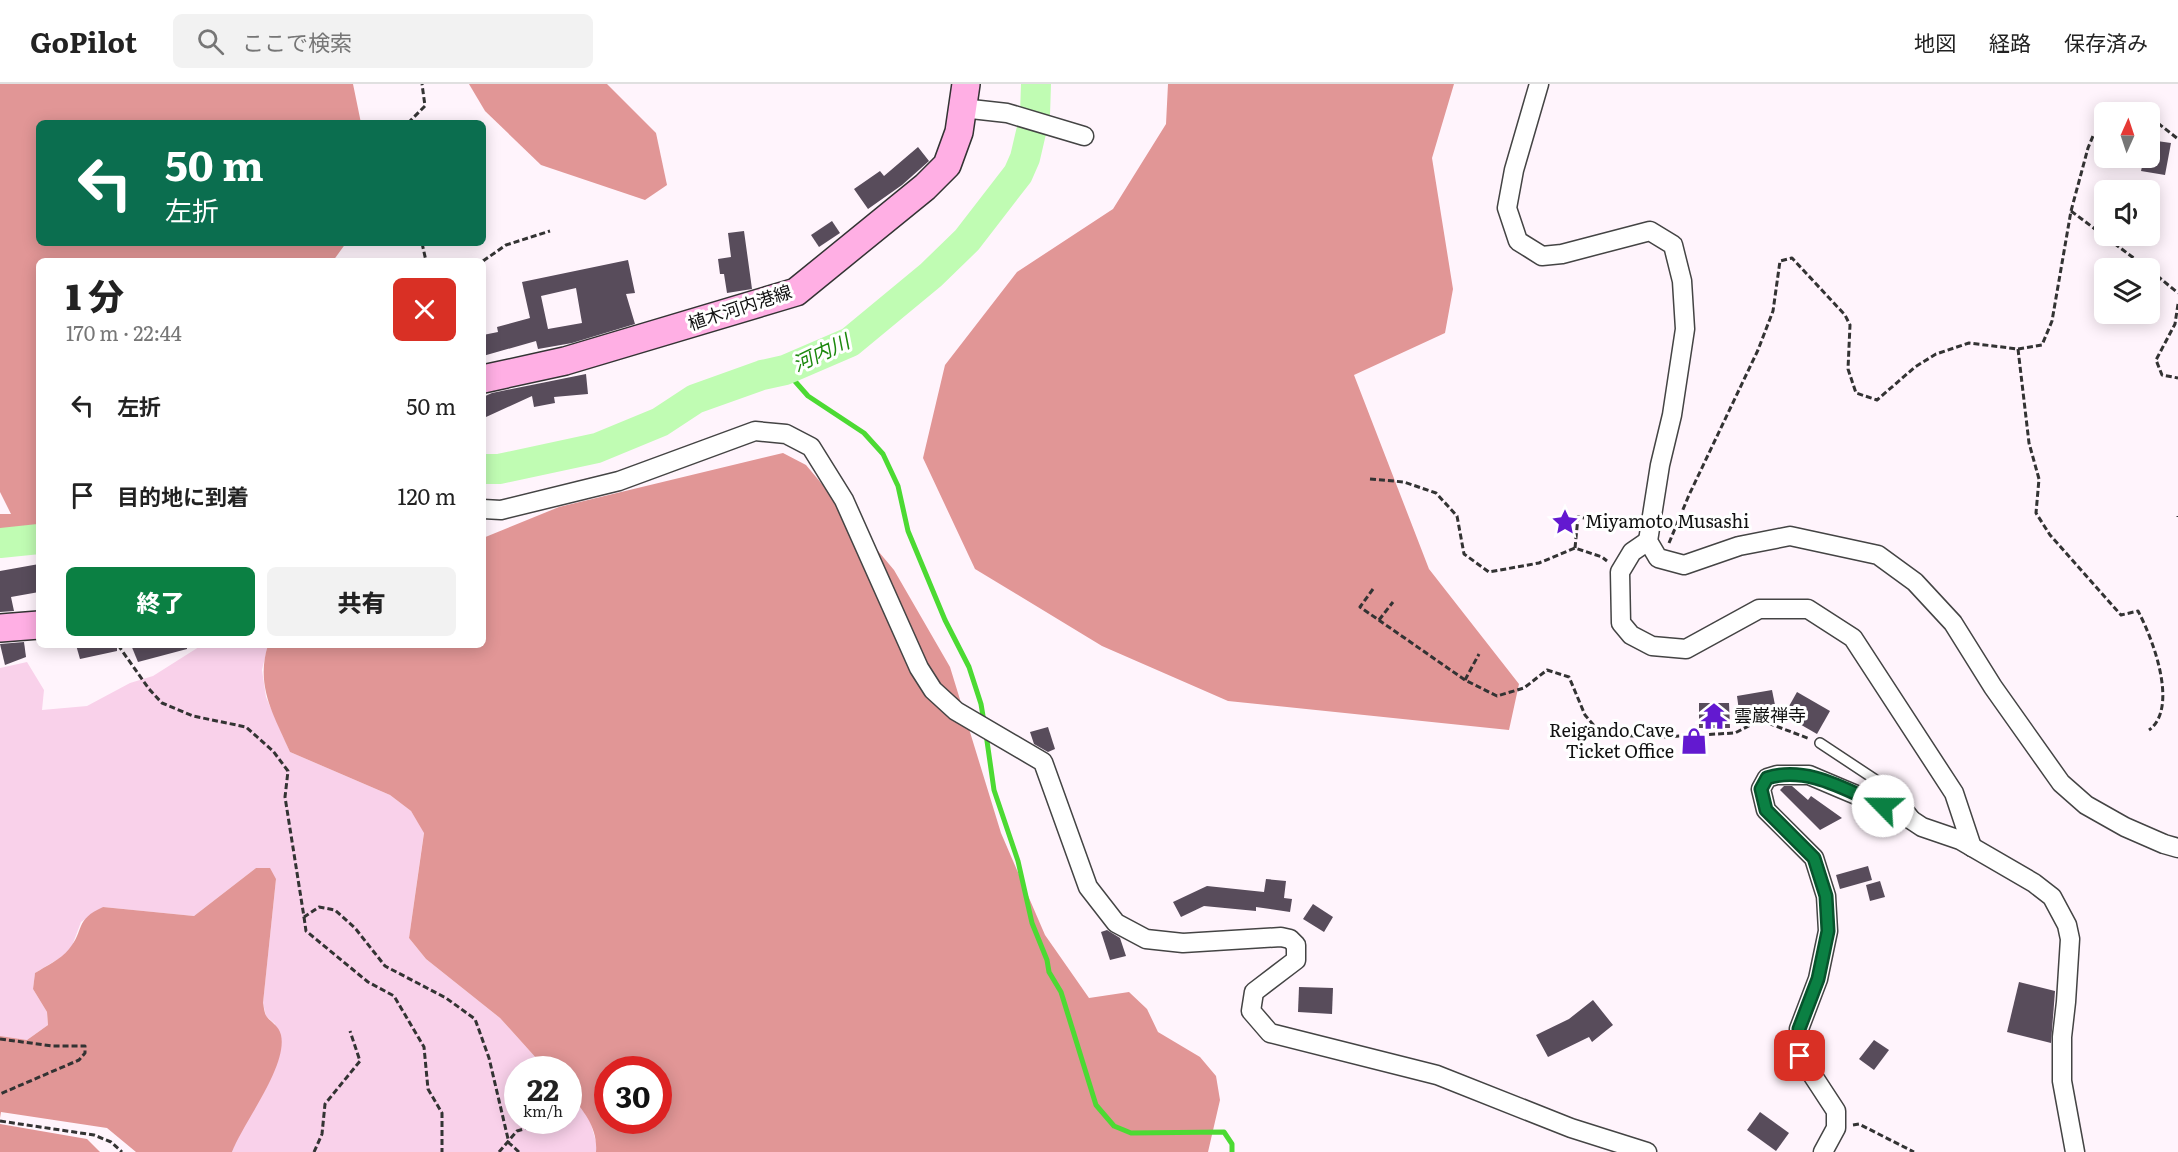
<!DOCTYPE html>
<html lang="ja">
<head>
<meta charset="utf-8">
<style>
  body { margin:0; font-family:Literata,"Noto Sans JP",serif; background:#f2f2f2; color:#222; height:100vh; display:flex; flex-direction:column; font-size:22px; white-space:nowrap }
  * { box-sizing:border-box; margin:0 }
  p { font-size:20px; color:#767676 }
  .icon { flex:none; width:33px; height:33px; fill:none; stroke:currentColor; stroke-width:2; stroke-linecap:round; stroke-linejoin:round }
  .map { position:relative; flex:1; overflow:hidden }
  .details { position:absolute; left:36px; top:174px; width:450px; height:390px; display:flex; flex-direction:column; background:#fff; border-radius:9px; box-shadow:0 3px 15px #0003 }
  .details>* { flex:none }
  .top-card { position:absolute; left:36px; top:36px; width:450px; height:126px; border-radius:9px; box-shadow:0 3px 15px #0003; background:#0b6e4f; color:#fff; overflow:hidden }
  .needle { width:39px; rotate:3deg }
  .fabs { position:absolute; left:2094px; top:18px; display:grid; gap:12px }
  .fabs a { display:grid; place-items:center; width:66px; height:66px; border-radius:9px; background:#fff; box-shadow:0 3px 15px #0003; font-size:30px }
  .speed { position:absolute; left:504px; top:972px; display:flex; gap:12px; font-size:30px; font-weight:700; text-align:center }
  .speed>* { display:grid; place-content:center; width:78px; height:78px; border-radius:50%; background:#fff; box-shadow:0 3px 15px #0003; line-height:1 }
  .speed small { font-size:15px; font-weight:400 }
  .speed .limit { border:9px solid #d22; background:#fff; color:#111 }
  .pin { position:absolute; display:grid; place-items:center; width:51px; height:51px; color:#fff; margin:-26px; border-radius:12px; box-shadow:0 3px 9px #0006 }
  .me { position:absolute; width:66px; margin:-33px; rotate:293deg; stroke-linejoin:round; filter:drop-shadow(0 0 4px #0008) }
  .turn { display:flex; align-items:center; gap:21px; height:126px; padding:0 30px; font-size:27px }
  .turn .icon { width:78px; height:78px; stroke-width:2.5 }
  .turn b { display:block; font-size:42px; line-height:51px }
  .round { display:grid; place-items:center; flex:none; width:63px; height:63px; border-radius:9px; background:#f2f2f2 }
  .head { display:flex; align-items:center; justify-content:space-between; height:102px; padding:0 30px }
  h1 { font-size:36px; font-weight:800; line-height:45px }
  .button { display:flex; gap:12px; margin-top:auto; padding:12px 30px }
  .button a { flex:1; height:69px; border-radius:9px; background:#0b8043; color:#fff; font-size:24px; font-weight:800; line-height:69px; text-align:center }
  .button a+a { background:#f2f2f2; color:#222 }
  ul { padding:0; list-style:none }
  li { display:flex; align-items:center; gap:18px; height:90px; padding:0 30px }
  li div { flex:1 }
  li b { display:block; font-size:22px }
  li em { font-style:normal }
  header { display:flex; align-items:center; gap:36px; box-sizing:border-box; height:84px; padding:0 30px; background:#fff; border-bottom:2px solid #e0e0e0 }
  header strong { font-size:28px }
  nav { display:flex; gap:33px; margin-inline-start:auto; font-size:21px }
  .search { width:420px; height:54px; background:#f2f2f2; display:flex; align-items:center; gap:15px; box-sizing:border-box; padding:0 21px; border-radius:9px; color:#767676; font-size:22px }
  .map>svg:first-child { display:block }
  .farmland { fill:#f9d1ea }
  .forest { fill:#e19696; fill-rule:evenodd }
  .lines { fill:none; stroke-linecap:round; stroke-linejoin:round }
  .stream { stroke:#4cda33; stroke-width:5 }
  .river { stroke:#c0fcb3; stroke-width:30 }
  .building { fill:#584c5b; fill-rule:evenodd }
  .lane-casing { stroke:#444; stroke-width:12 }
  .street-casing { stroke:#444; stroke-width:21 }
  .secondary-casing { stroke:#333; stroke-width:30 }
  .path { stroke:#333; stroke-width:3; stroke-dasharray:6 3; stroke-linecap:butt }
  .lane { stroke:#fff; stroke-width:9 }
  .street { stroke:#fff; stroke-width:18 }
  .secondary { stroke:#ffafe4; stroke-width:27 }
  .route-casing { stroke:#07532c; stroke-width:15 }
  .route { stroke:#0b8043; stroke-width:10 }
  .labels { text-anchor:middle; stroke-width:6; stroke-linejoin:round; paint-order:stroke }
  .street-label { font-size:18px; fill:#111; stroke:#fff }
  .poi-label { font-size:18px; fill:#111; stroke:#fff; text-anchor:start }
  .water-label { font-size:20px; font-style:italic; fill:#1c890d; stroke:#fff }
</style>
</head>
<body>
<header>
<strong>GoPilot</strong>
<div class="search"><svg class="icon" aria-label="search" viewBox="0 0 24 24"><circle cx="10" cy="10" r="6"/><path d="M15 15l6 6"/></svg>ここで検索</div>
<nav><a>地図</a><a>経路</a><a>保存済み</a></nav>
</header>
<div class="map">
<svg width="2178" height="1068" viewBox="0 0 2178 1068">
  <rect width="100%" height="100%" fill="#fff4fc"/>
  <polygon class="farmland" points="202,561 268,561 262,586 266,613 290,668 390,711 411,727 424,748 409,854 426,875 500,934 546,985 518,986 518,1036 568,1036 569,1010 589,1034 597,1061 596,1068 232,1068 275,940 266,932 263,919 276,795 256,784 194,832 103,823 81,838 72,862 63,872 35,889 33,905 47,928 48,941 27,956 0,952 0,584 27,578 44,606 42,626 87,622 130,599 153,592"/>
  <g class="forest">
    <polygon points="0,0 353,0 361,39 39,39 39,159 346,159 333,177 39,177 39,461 37,461 0,462 0,430 11,430 0,408"/>
    <polygon points="469,0 607,0 656,49 667,101 645,116 541,81 485,27"/>
    <polygon points="1168,0 1454,0 1432,74 1453,205 1445,249 1354,291 1429,485 1519,600 1509,646 1228,617 1102,562 975,485 923,374 945,281 1017,188 1113,125 1166,40"/>
    <path d="M783 369 806 381 894 486 950 583 1001 749 1045 851 1089 914 1129 908 1147 925 1158 948 1200 973 1216 992 1220 1016 1208 1068H596C598 1044 584 1027 569 1010L568 986 546 985 500 934 426 875 409 854 424 749 411 727 390 711 290 668C274 631 255 602 268 561H483V454L559 423ZM608 986H658V1036H608Z"/>
    <path d="M256 784H270L276 795 263 919C264 923 264 929 267 933 272 939 279 942 281 951 288 982 243 1039 232 1068H136L107 1044 1 1028 0 1034V952L27 956 48 941 47 928 33 905 35 889C46 882 60 876 69 865 85 846 74 836 103 823L194 832Z"/>
    <polygon points="0,1040 87,1055 100,1068 0,1068"/>
  </g>
  <g class="lines">
    <g class="stream">
      <polyline points="785,286 808,312 864,349 883,370 898,402 908,447 945,536 969,583 981,620 984,638"/>
      <polyline points="986,650 994,706 1018,777 1032,839 1047,876 1049,888 1061,908 1096,1021 1114,1042 1131,1049 1224,1048 1232,1060 1232,1068"/>
    </g>
    <g class="river">
      <polyline points="483,385 499,385 597,364 660,338 695,315 762,291 785,286 850,258 931,191 967,156 1018,90 1025,74 1035,31 1036,0"/>
      <polyline points="0,459 39,455"/>
    </g>
  </g>
  <g class="building">
    <polygon points="2150,56 2171,59 2165,91 2141,87 2144,74 2150,74"/>
    <polygon points="918,63 929,77 902,101 868,125 854,105 880,87 884,92"/>
    <polygon points="832,137 840,149 819,163 811,151"/>
    <polygon points="744,147 752,205 727,209 724,190 720,190 718,175 731,173 728,149"/>
    <path d="M628 176 635 209 626 210 635 240 572 259 538 265 536 257 483 272V251L498 248 497 243 530 234 522 198ZM576 204 582 239 548 245 541 212Z"/>
    <polygon points="586,290 588,310 554,313 555,319 534,323 532,312 486,333 483,326 483,313 492,309"/>
    <polygon points="39,480 39,508 11,513 14,527 0,528 0,487"/>
    <polygon points="24,558 26,573 5,581 0,560"/>
    <polygon points="76,561 117,561 117,567 80,575"/>
    <polygon points="131,561 187,561 187,565 138,578"/>
    <polygon points="1772,606 1775,621 1739,627 1737,612"/>
    <polygon points="1797,608 1830,627 1817,650 1784,631"/>
    <polygon points="1699,619 1729,619 1730,644 1699,644"/>
    <polygon points="1048,643 1055,665 1048,668 1034,660 1030,648"/>
    <polygon points="1784,702 1792,702 1808,716 1811,712 1842,734 1820,746 1780,706"/>
    <polygon points="1868,782 1872,796 1840,805 1836,791"/>
    <polygon points="1266,795 1286,797 1284,814 1292,815 1290,828 1256,823 1256,827 1204,822 1181,833 1173,818 1207,802 1264,808"/>
    <polygon points="1880,797 1885,813 1870,817 1866,801"/>
    <polygon points="1313,820 1333,833 1324,848 1303,835"/>
    <polygon points="1107,846 1120,854 1126,872 1110,876 1101,848"/>
    <polygon points="2019,898 2055,907 2051,959 2007,948"/>
    <polygon points="1299,903 1333,904 1332,930 1298,928"/>
    <polygon points="1593,916 1613,941 1592,958 1589,953 1548,973 1536,951 1569,935"/>
    <polygon points="1874,956 1889,966 1874,986 1859,975"/>
    <polygon points="1760,1028 1789,1049 1776,1067 1747,1046"/>
  </g>
  <g class="lines">
    <defs>
      <polyline id="lane" points="1820,659 1897,710 1914,732"/>
      <g id="street">
        <polyline points="1539,0 1514,86 1507,124 1518,157 1542,172 1562,170 1650,147 1673,161 1682,197 1685,245 1672,331 1660,381 1648,457 1658,474 1684,481 1739,462 1790,452 1878,471 1915,498 1953,539 1993,603 2061,699 2086,721 2125,743 2164,760 2178,764"/>
        <polyline points="962,24 1007,29 1084,52"/>
        <polyline points="483,425 501,426 619,397 755,347 786,350 811,363 844,416 919,584 933,606 956,627 1043,678 1088,803 1116,839 1146,855 1183,859 1281,853 1290,855 1296,861 1296,876 1254,908 1251,927 1270,949 1437,991 1571,1044 1647,1068"/>
        <polyline points="1648,457 1632,468 1620,488 1621,539 1631,551 1652,562 1686,565 1759,525 1808,525 1853,554 1954,709 1972,763"/>
        <polyline points="1823,1068 1836,1044 1836,1027 1800,972 1799,945 1818,895 1828,847 1826,812 1814,774 1766,726 1761,705 1767,694 1777,691 1809,691 1842,705 1904,731 1922,743 1960,756 2034,799 2052,813 2067,841 2070,855 2066,918 2062,953 2062,997 2075,1068"/>
      </g>
      <g id="secondary">
        <polyline points="483,295 565,277 796,208 925,103 947,81 959,48 966,0"/>
        <polyline points="0,544 39,541"/>
      </g>
    </defs>
    <use href="#lane" class="lane-casing"/>
    <use href="#street" class="street-casing"/>
    <use href="#secondary" class="secondary-casing"/>
    <g class="path">
      <polyline points="2150,36 2154,36 2178,55"/>
      <polyline points="408,39 425,22 422,0"/>
      <polyline points="2071,127 2147,184"/>
      <polyline points="422,159 426,177"/>
      <polyline points="483,177 506,161 550,147"/>
      <polyline points="2150,186 2178,209"/>
      <polyline points="2178,220 2175,240 2156,276 2162,291 2178,294"/>
      <path d="M2018 265 2029 359 2039 395 2036 429 2050 451 2121 531 2138 527C2155 559 2178 625 2149 646"/>
      <polyline points="1370,395 1404,398 1436,409 1457,432 1464,470 1489,488 1539,479 1575,464 1602,473 1607,477"/>
      <polyline points="2178,432 2178,433"/>
      <polyline points="1669,459 1689,411 1758,266 1773,227 1780,177 1792,174 1845,231 1850,241 1848,285 1856,309 1877,316 1915,283 1936,270 1969,259 2018,265 2042,261 2052,237 2071,127 2088,64 2093,52 2104,46"/>
      <polyline points="1575,464 1578,433 1584,434"/>
      <polyline points="1373,505 1360,523 1465,596 1497,612 1524,604 1547,586 1569,593 1585,631 1602,651 1663,653 1735,649 1760,636 1810,655"/>
      <polyline points="1379,536 1393,518"/>
      <polyline points="118,561 149,605 162,619 193,632 246,643 273,667 288,687 285,713 304,833 319,823 335,826 355,844 385,882 446,914 475,935 489,974 509,1059 519,1068"/>
      <polyline points="1465,596 1479,570"/>
      <polyline points="304,833 306,847 368,898 394,912 424,963 428,1005 442,1029 442,1068"/>
      <polyline points="0,955 53,962 85,962 85,969 79,976 0,1010"/>
      <polyline points="0,1037 94,1051 111,1058 122,1068"/>
      <polyline points="1853,1041 1859,1040 1914,1068"/>
      <polyline points="314,1068 322,1050 325,1020 360,977 350,947"/>
      <polyline points="499,1068 517,1047 548,1038"/>
    </g>
    <use href="#lane" class="lane"/>
    <use href="#street" class="street"/>
    <use href="#secondary" class="secondary"/>
  </g>
  <g class="lines">
    <defs>
      <path id="route" d="M1800 972 1799 945 1818 895 1828 847 1826 812 1814 774 1766 726 1761 705 1767 694C1808 681 1847 707 1883 722"/>
    </defs>
    <use href="#route" class="route-casing"/>
    <use href="#route" class="route"/>
  </g>
  <defs>
    <symbol id="sight-bare" viewBox="-9 -9 18 18"><path d="M0-6L1.8-2.2L6-1.7L2.9 1.2L3.7 5.4L0 3.3L-3.7 5.4L-2.9 1.2L-6-1.7L-1.8-2.2Z" fill="#6319d0" stroke="#fff" stroke-width="2.5" paint-order="stroke"/></symbol>
    <symbol id="temple-bare" viewBox="-9 -9 18 18"><path d="M0-6L5-2H3V0L6.5 2.5H4V6H1.5V3h-3V6H-4V2.5H-6.5L-3 0V-2H-5Z" fill="#6319d0" stroke="#fff" stroke-width="2.5" paint-order="stroke"/></symbol>
    <symbol id="shop-bare" viewBox="-9 -9 18 18"><path d="M-5-2.5h2.3a2.7 3.5 0 0 1 5.4 0H5L5.5 6h-11ZM-1.5-2.5h3a1.5 2.3 0 0 0-3 0Z" fill="#6319d0" stroke="#fff" stroke-width="2.5" paint-order="stroke"/></symbol>
  </defs>
  <g fill-rule="evenodd">
    <use href="#sight-bare" x="1546" y="419" width="38" height="38"/>
    <use href="#temple-bare" x="1695" y="613" width="38" height="38"/>
    <use href="#shop-bare" x="1675" y="638" width="38" height="38"/>
  </g>
  <g class="labels">
    <g class="street-label">
      <text transform="translate(740 224) rotate(-18)" y="6">植木河内港線</text>
    </g>
    <g class="poi-label">
      <text x="1585" y="444">Miyamoto Musashi</text>
      <text x="1734" y="638">雲巌禅寺</text>
      <text x="1674" y="653" text-anchor="end">Reigando Cave<tspan x="1674" dy="21">Ticket Office</tspan></text>
    </g>
    <g class="water-label">
      <text transform="translate(821 269) rotate(-25)" y="7">河内川</text>
    </g>
  </g>
</svg>
<div class="fabs">
<a><svg class="needle" viewBox="-14 -14 28 28"><path d="M0-13l5 13h-10z" fill="#e53935"/><path d="M0 13l5-13h-10z" fill="#767676"/></svg></a>
<a><svg class="icon" aria-label="sound" viewBox="0 0 24 24"><path d="M4 9h4l5-4v14l-5-4H4zM17 9q2 3 0 6"/></svg></a>
<a><svg class="icon" aria-label="layers" viewBox="0 0 24 24"><path d="M12 4l9 5-9 5-9-5zM3 14l9 5 9-5"/></svg></a>
</div>
<div class="speed"><div>22<small>km/h</small></div><div class="limit">30</div></div>
<div class="pin" style="left:1800px;top:972px;background:#d93025"><svg class="icon" aria-label="arrive" viewBox="0 0 24 24"><path d="M6 21V4h12l-3 4 3 4H6"/></svg></div>
<svg class="me" style="left:1883px;top:722px" viewBox="-20 -20 40 40"><circle r="19" fill="#fff"/><path d="M0-13L10 11 0 6-10 11z" fill="#0b8043"/></svg>
<div class="top-card">
<div class="turn"><svg class="icon" aria-label="left" viewBox="0 0 24 24"><path d="M17 20v-9H6M10 6l-5 5 5 5"/></svg><div><b>50 m</b>左折</div></div>
</div>
<section class="details">
<div class="head"><div><h1>1 分</h1><p>170 m · 22:44</p></div><a class="round" style="background:#d93025;color:#fff"><svg class="icon" aria-label="close" viewBox="0 0 24 24"><path d="M6 6l12 12M18 6L6 18"/></svg></a></div>
<ul>
<li><svg class="icon" aria-label="left" viewBox="0 0 24 24"><path d="M17 20v-9H6M10 6l-5 5 5 5"/></svg><div><b>左折</b></div><em>50 m</em></li>
<li><svg class="icon" aria-label="arrive" viewBox="0 0 24 24"><path d="M6 21V4h12l-3 4 3 4H6"/></svg><div><b>目的地に到着</b></div><em>120 m</em></li>
</ul>
<div class="button"><a>終了</a><a>共有</a></div>
</section>
</div>
</body>
</html>
